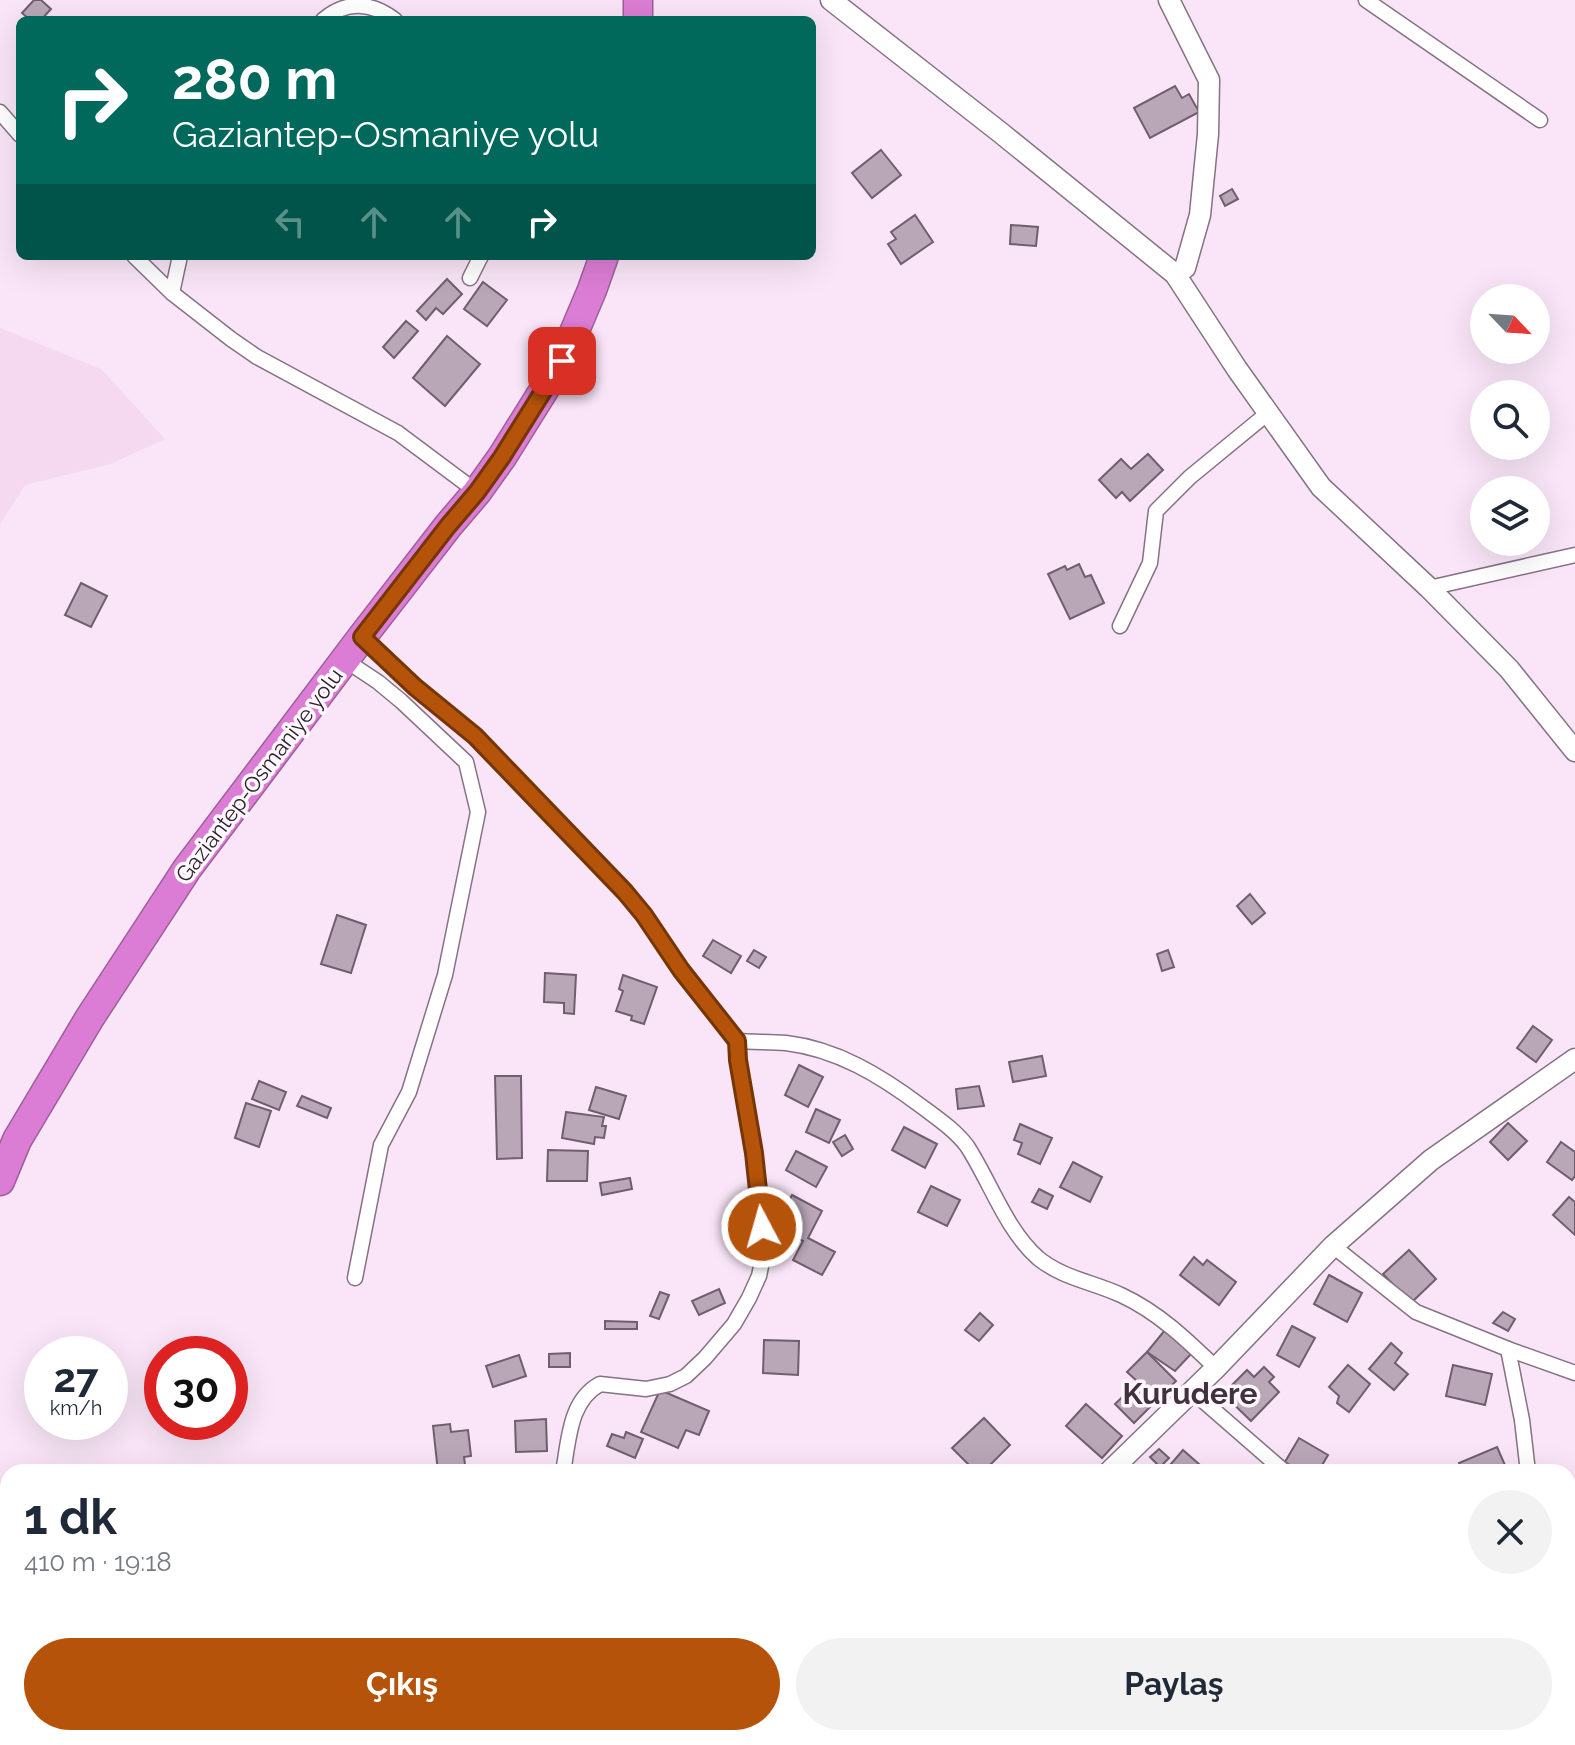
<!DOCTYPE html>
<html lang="tr">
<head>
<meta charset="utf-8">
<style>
  body { margin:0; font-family:Raleway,sans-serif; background:#f2f2f3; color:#1f2937; height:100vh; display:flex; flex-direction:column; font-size:30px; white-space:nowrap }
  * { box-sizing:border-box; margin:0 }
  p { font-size:26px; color:#747a83 }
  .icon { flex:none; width:44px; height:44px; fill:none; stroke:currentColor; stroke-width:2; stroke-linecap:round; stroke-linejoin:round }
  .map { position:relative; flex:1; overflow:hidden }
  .panel { position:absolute; left:0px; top:1464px; width:1576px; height:282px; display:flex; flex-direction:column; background:#fff; border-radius:24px 24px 0 0; box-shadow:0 8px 32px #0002 }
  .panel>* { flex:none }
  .hud { position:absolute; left:16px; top:16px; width:800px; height:244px; border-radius:12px; box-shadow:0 8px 32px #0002; background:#00695c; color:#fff; overflow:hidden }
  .needle { width:52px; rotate:115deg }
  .buttons { position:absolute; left:1470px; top:284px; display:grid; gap:16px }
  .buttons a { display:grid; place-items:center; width:80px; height:80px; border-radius:50%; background:#fff; box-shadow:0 8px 32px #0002; font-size:40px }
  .speed { position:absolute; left:24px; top:1336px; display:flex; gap:16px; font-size:40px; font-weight:700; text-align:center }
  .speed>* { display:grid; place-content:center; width:104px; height:104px; border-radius:50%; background:#fff; box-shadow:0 8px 32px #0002; line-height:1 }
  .speed small { font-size:20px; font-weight:400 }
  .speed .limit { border:12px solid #d22; background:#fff; color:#111 }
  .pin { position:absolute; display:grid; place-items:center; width:68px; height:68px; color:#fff; margin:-34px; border-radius:16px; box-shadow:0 4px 12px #0006 }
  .me { position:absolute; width:88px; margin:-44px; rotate:354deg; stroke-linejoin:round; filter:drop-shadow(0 0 6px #0008) }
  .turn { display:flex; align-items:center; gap:28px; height:168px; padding:0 24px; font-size:36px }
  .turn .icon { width:104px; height:104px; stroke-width:2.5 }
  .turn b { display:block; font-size:56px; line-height:68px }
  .lanes { display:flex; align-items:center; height:76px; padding:0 24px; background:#0003; justify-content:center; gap:40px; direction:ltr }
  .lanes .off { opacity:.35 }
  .round { display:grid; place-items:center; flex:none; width:84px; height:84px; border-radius:42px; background:#f2f2f3 }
  .head { display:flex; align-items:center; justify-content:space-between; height:136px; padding:0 24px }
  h1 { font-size:48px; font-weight:700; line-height:60px }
  .primary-button { display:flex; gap:16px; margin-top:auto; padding:16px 24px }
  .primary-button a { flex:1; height:92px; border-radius:48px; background:#b45309; color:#fff; font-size:32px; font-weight:700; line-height:92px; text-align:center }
  .primary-button a+a { background:#f2f2f3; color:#1f2937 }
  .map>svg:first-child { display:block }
  .built { fill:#f4d9f1 }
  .building { fill:#b9a6b7; stroke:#705e6e; stroke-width:2 }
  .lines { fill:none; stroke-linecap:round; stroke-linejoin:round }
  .street-casing { stroke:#857383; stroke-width:17 }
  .secondary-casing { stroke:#857383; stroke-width:23 }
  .highway-casing { stroke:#9e5e99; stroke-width:31 }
  .street { stroke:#fff; stroke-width:14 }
  .secondary { stroke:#fff; stroke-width:20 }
  .highway { stroke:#dc7dd5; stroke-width:28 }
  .route-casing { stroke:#753606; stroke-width:20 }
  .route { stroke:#b45309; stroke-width:14 }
  .labels { text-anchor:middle; stroke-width:7; stroke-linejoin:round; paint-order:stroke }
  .street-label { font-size:22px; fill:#2b242a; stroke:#fff7fe }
  .district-label { font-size:30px; font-weight:bold; fill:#41313f; stroke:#fff7fe }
</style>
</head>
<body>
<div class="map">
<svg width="1575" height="1745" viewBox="0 0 1575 1745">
  <rect width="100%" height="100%" fill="#f9e5f7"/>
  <polygon class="built" points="0,328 101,369 165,439 110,464 25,485 0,524"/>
  <g class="building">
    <polygon points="34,0 41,0 51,9 41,20 30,20 22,13"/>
    <polygon points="1175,86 1182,98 1189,94 1199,112 1150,138 1134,108"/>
    <polygon points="881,150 901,175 872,198 852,173"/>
    <polygon points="1232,189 1238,199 1225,206 1220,196"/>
    <polygon points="915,215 933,242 901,264 888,244 896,239 891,232"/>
    <polygon points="1011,225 1038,227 1036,246 1010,244"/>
    <polygon points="447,279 462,294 443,314 436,308 426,320 417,311"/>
    <polygon points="483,282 507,300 487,326 464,309"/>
    <polygon points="406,321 418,331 394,358 383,347"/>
    <polygon points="447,336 480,364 445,406 413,378"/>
    <polygon points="1148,454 1163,470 1130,501 1122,492 1116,498 1099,480 1121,459 1131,469"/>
    <polygon points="1079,564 1085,577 1091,575 1104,603 1070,619 1048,574 1065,566 1067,570"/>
    <polygon points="81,583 107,596 91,627 65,615"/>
    <polygon points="1250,894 1265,913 1252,924 1237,906"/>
    <polygon points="337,915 366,925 351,973 321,964"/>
    <polygon points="713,940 741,956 731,973 703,956"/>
    <polygon points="754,950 766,957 759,968 747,961"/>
    <polygon points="1168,950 1174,967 1162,971 1157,954"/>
    <polygon points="545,973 576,975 574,1014 564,1013 564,1003 544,1002"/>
    <polygon points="623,975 657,987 644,1024 631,1020 632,1016 616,1011 623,991 619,989"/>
    <polygon points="1533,1026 1552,1040 1536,1062 1517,1048"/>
    <polygon points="1042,1056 1046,1076 1013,1082 1009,1062"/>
    <polygon points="799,1065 823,1077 808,1107 785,1095"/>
    <polygon points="495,1076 521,1076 522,1158 497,1159"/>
    <polygon points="259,1081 286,1092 279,1110 252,1099"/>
    <polygon points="979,1086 984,1106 958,1109 956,1089"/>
    <polygon points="596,1087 626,1096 619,1119 589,1110"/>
    <polygon points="302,1096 331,1108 327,1118 297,1106"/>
    <polygon points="246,1103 271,1111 259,1147 235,1138"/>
    <polygon points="816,1109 840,1120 829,1143 806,1132"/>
    <polygon points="566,1112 604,1117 602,1126 606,1126 604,1138 595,1137 594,1144 562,1138"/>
    <polygon points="1508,1123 1527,1141 1508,1160 1490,1142"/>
    <polygon points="1020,1124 1052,1138 1040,1164 1018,1154 1022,1143 1014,1140"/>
    <polygon points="904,1127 937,1144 925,1168 892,1150"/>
    <polygon points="845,1135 853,1149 842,1156 833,1142"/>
    <polygon points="1561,1142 1575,1152 1575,1176 1572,1180 1547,1162"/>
    <polygon points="548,1150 588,1151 587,1181 547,1181"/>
    <polygon points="796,1151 827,1167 816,1187 786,1170"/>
    <polygon points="1073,1162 1102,1177 1090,1202 1060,1187"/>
    <polygon points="630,1178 632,1189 602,1195 600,1183"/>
    <polygon points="931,1186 960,1200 947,1226 918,1212"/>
    <polygon points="1039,1189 1053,1196 1047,1209 1032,1202"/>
    <polygon points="792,1195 822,1211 808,1238 835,1252 822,1275 793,1260 803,1241 775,1226"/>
    <polygon points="1569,1197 1575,1202 1575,1235 1553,1215"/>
    <polygon points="1409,1250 1436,1279 1411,1303 1383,1274"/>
    <polygon points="1194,1257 1203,1265 1207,1260 1236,1282 1219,1305 1180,1275"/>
    <polygon points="1329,1275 1362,1293 1347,1322 1314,1304"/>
    <polygon points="719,1289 725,1303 699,1315 692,1301"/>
    <polygon points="660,1292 669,1295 659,1319 650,1316"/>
    <polygon points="1503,1312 1515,1319 1508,1331 1493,1323"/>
    <polygon points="980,1313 993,1325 979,1341 965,1330"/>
    <polygon points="605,1321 637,1322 637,1329 605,1329"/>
    <polygon points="1292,1326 1315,1338 1299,1367 1277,1355"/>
    <polygon points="1165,1330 1191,1354 1175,1371 1147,1352"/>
    <polygon points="764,1340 799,1341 798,1375 763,1373"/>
    <polygon points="1391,1343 1402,1353 1395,1363 1408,1374 1394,1390 1369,1369"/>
    <polygon points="1147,1352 1176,1381 1134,1423 1115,1404 1138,1382 1127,1372"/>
    <polygon points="570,1353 570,1367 549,1367 549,1354"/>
    <polygon points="519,1355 526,1376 493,1387 486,1366"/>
    <polygon points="1348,1365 1370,1384 1349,1412 1337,1403 1339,1396 1329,1387"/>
    <polygon points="1453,1365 1492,1374 1485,1405 1446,1396"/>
    <polygon points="1264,1367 1274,1377 1269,1382 1279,1392 1251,1421 1223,1394 1247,1370 1254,1377"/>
    <polygon points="660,1390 709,1411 699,1435 686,1430 678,1448 641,1432"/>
    <polygon points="1086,1404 1122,1436 1102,1458 1066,1426"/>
    <polygon points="984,1418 1010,1445 983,1472 976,1472 952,1448"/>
    <polygon points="546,1419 547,1451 516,1452 515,1421"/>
    <polygon points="450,1424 451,1432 468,1430 471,1456 464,1457 466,1472 438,1472 433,1426"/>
    <polygon points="626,1432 643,1439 635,1458 607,1446 612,1434 624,1438"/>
    <polygon points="1299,1438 1328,1455 1318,1472 1301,1472 1285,1462"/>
    <polygon points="1497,1447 1508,1472 1463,1472 1459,1463"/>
    <polygon points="1159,1449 1169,1458 1160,1467 1150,1457"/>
    <polygon points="1183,1450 1208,1472 1164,1472"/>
    <polygon points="8,1575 8,1610 0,1607 0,1597"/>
    <polygon points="0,1640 8,1641 8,1669 0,1669"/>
    <polygon points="531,1738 625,1738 625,1745 532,1745"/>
    <polygon points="915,1738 930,1738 933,1745 898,1745"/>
    <polygon points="997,1738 1033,1738 1034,1745 998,1745"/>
    <polygon points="1374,1738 1384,1738 1392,1745 1367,1745"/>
  </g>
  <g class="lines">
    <defs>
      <g id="street">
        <polyline points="1366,0 1540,120"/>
        <path d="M323 20C346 0 372 2 395 20"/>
        <polyline points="0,112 20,135"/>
        <polyline points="134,256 172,293 231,339 257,357 398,433 477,492"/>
        <polyline points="470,278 481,256"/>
        <polyline points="172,293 180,256"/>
        <polyline points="1429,588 1575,555"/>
        <polyline points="1120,626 1150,563 1156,511 1190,477 1268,413"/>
        <path d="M362 637 415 687 475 736 625 892 644 915 681 970 737 1041C753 1042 770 1042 786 1043 837 1049 881 1076 921 1106 937 1118 955 1130 967 1146 990 1181 1006 1230 1038 1258 1062 1278 1093 1282 1121 1295 1158 1312 1187 1340 1216 1368"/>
        <polyline points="345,660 378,682 401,701 466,762 478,812 445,975 409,1092 381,1145 355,1278"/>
        <polyline points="1333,1246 1416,1312 1508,1349 1575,1373"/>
        <polyline points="1508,1349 1522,1420 1528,1472"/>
        <polyline points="1193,1392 1285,1472"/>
        <path d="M563 1472C569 1440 569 1401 600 1384L646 1389 670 1384 686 1376 705 1358 734 1324 749 1298 759 1276 764 1252 754 1153 738 1060 737 1041"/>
        <polyline points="1568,1531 1575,1538"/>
        <polyline points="0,1709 8,1710"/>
        <polyline points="177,1738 212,1745"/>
        <polyline points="628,1738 629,1745"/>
        <polyline points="954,1738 956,1745"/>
        <polyline points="1433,1738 1436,1745"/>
        <polyline points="147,1745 150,1738"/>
      </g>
      <g id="secondary">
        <polyline points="831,0 1001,133 1175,274 1237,369 1321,487 1429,588 1509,669 1575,751"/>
        <polyline points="1169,0 1209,80 1208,134 1200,215 1185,268 1175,274"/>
        <polyline points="1109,1472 1216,1368 1333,1246 1431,1160 1575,1059"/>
        <polyline points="787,1745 795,1738"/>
      </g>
      <g id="highway">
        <polyline points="638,0 638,20"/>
        <polyline points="0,1181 17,1140 89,1019 187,869 362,637 448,526 477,492 502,457 562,361 592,290 604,256"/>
      </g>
    </defs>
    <use href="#street" class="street-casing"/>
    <use href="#secondary" class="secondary-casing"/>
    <use href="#highway" class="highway-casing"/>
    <use href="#street" class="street"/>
    <use href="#secondary" class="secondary"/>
    <use href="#highway" class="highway"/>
  </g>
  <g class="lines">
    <defs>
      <polyline id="route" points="562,361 502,457 477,492 448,526 362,637 415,687 475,736 625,892 644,915 681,970 737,1041 738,1060 754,1153 762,1227"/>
    </defs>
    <use href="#route" class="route-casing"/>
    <use href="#route" class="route"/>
  </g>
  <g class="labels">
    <g class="street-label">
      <text transform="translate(259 775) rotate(-53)" y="8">Gaziantep-Osmaniye yolu</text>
    </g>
    <g class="district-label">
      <text x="1190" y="1404">Kurudere</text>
    </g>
  </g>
</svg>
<div class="buttons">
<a><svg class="needle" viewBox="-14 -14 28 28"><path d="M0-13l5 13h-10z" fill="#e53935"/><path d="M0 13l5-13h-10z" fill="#747a83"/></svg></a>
<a><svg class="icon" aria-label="search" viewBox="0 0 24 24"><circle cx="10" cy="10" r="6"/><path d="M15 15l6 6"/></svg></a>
<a><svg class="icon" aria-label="layers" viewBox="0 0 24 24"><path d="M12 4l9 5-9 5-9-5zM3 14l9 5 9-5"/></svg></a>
</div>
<div class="speed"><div>27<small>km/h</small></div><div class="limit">30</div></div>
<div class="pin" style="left:562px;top:361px;background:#d93025"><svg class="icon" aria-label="arrive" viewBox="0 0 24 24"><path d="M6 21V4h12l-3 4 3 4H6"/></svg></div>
<svg class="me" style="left:762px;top:1227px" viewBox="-20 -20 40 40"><circle r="17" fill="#b45309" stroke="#fff" stroke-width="3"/><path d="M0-11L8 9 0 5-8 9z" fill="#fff"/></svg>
<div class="hud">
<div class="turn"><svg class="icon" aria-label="right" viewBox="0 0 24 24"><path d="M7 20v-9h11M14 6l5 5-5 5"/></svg><div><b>280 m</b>Gaziantep-Osmaniye yolu</div></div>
<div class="lanes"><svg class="icon off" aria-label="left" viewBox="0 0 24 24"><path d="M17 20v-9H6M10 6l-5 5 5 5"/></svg><svg class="icon off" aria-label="ahead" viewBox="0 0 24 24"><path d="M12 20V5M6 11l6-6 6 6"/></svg><svg class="icon off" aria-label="ahead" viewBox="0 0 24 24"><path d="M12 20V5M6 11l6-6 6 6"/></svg><svg class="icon" aria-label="right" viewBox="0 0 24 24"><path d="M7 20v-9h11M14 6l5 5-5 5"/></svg></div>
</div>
<section class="panel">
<div class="head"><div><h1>1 dk</h1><p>410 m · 19:18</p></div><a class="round"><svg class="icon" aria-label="close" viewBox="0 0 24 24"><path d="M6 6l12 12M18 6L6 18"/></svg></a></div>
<div class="primary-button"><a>Çıkış</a><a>Paylaş</a></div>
</section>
</div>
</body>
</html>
